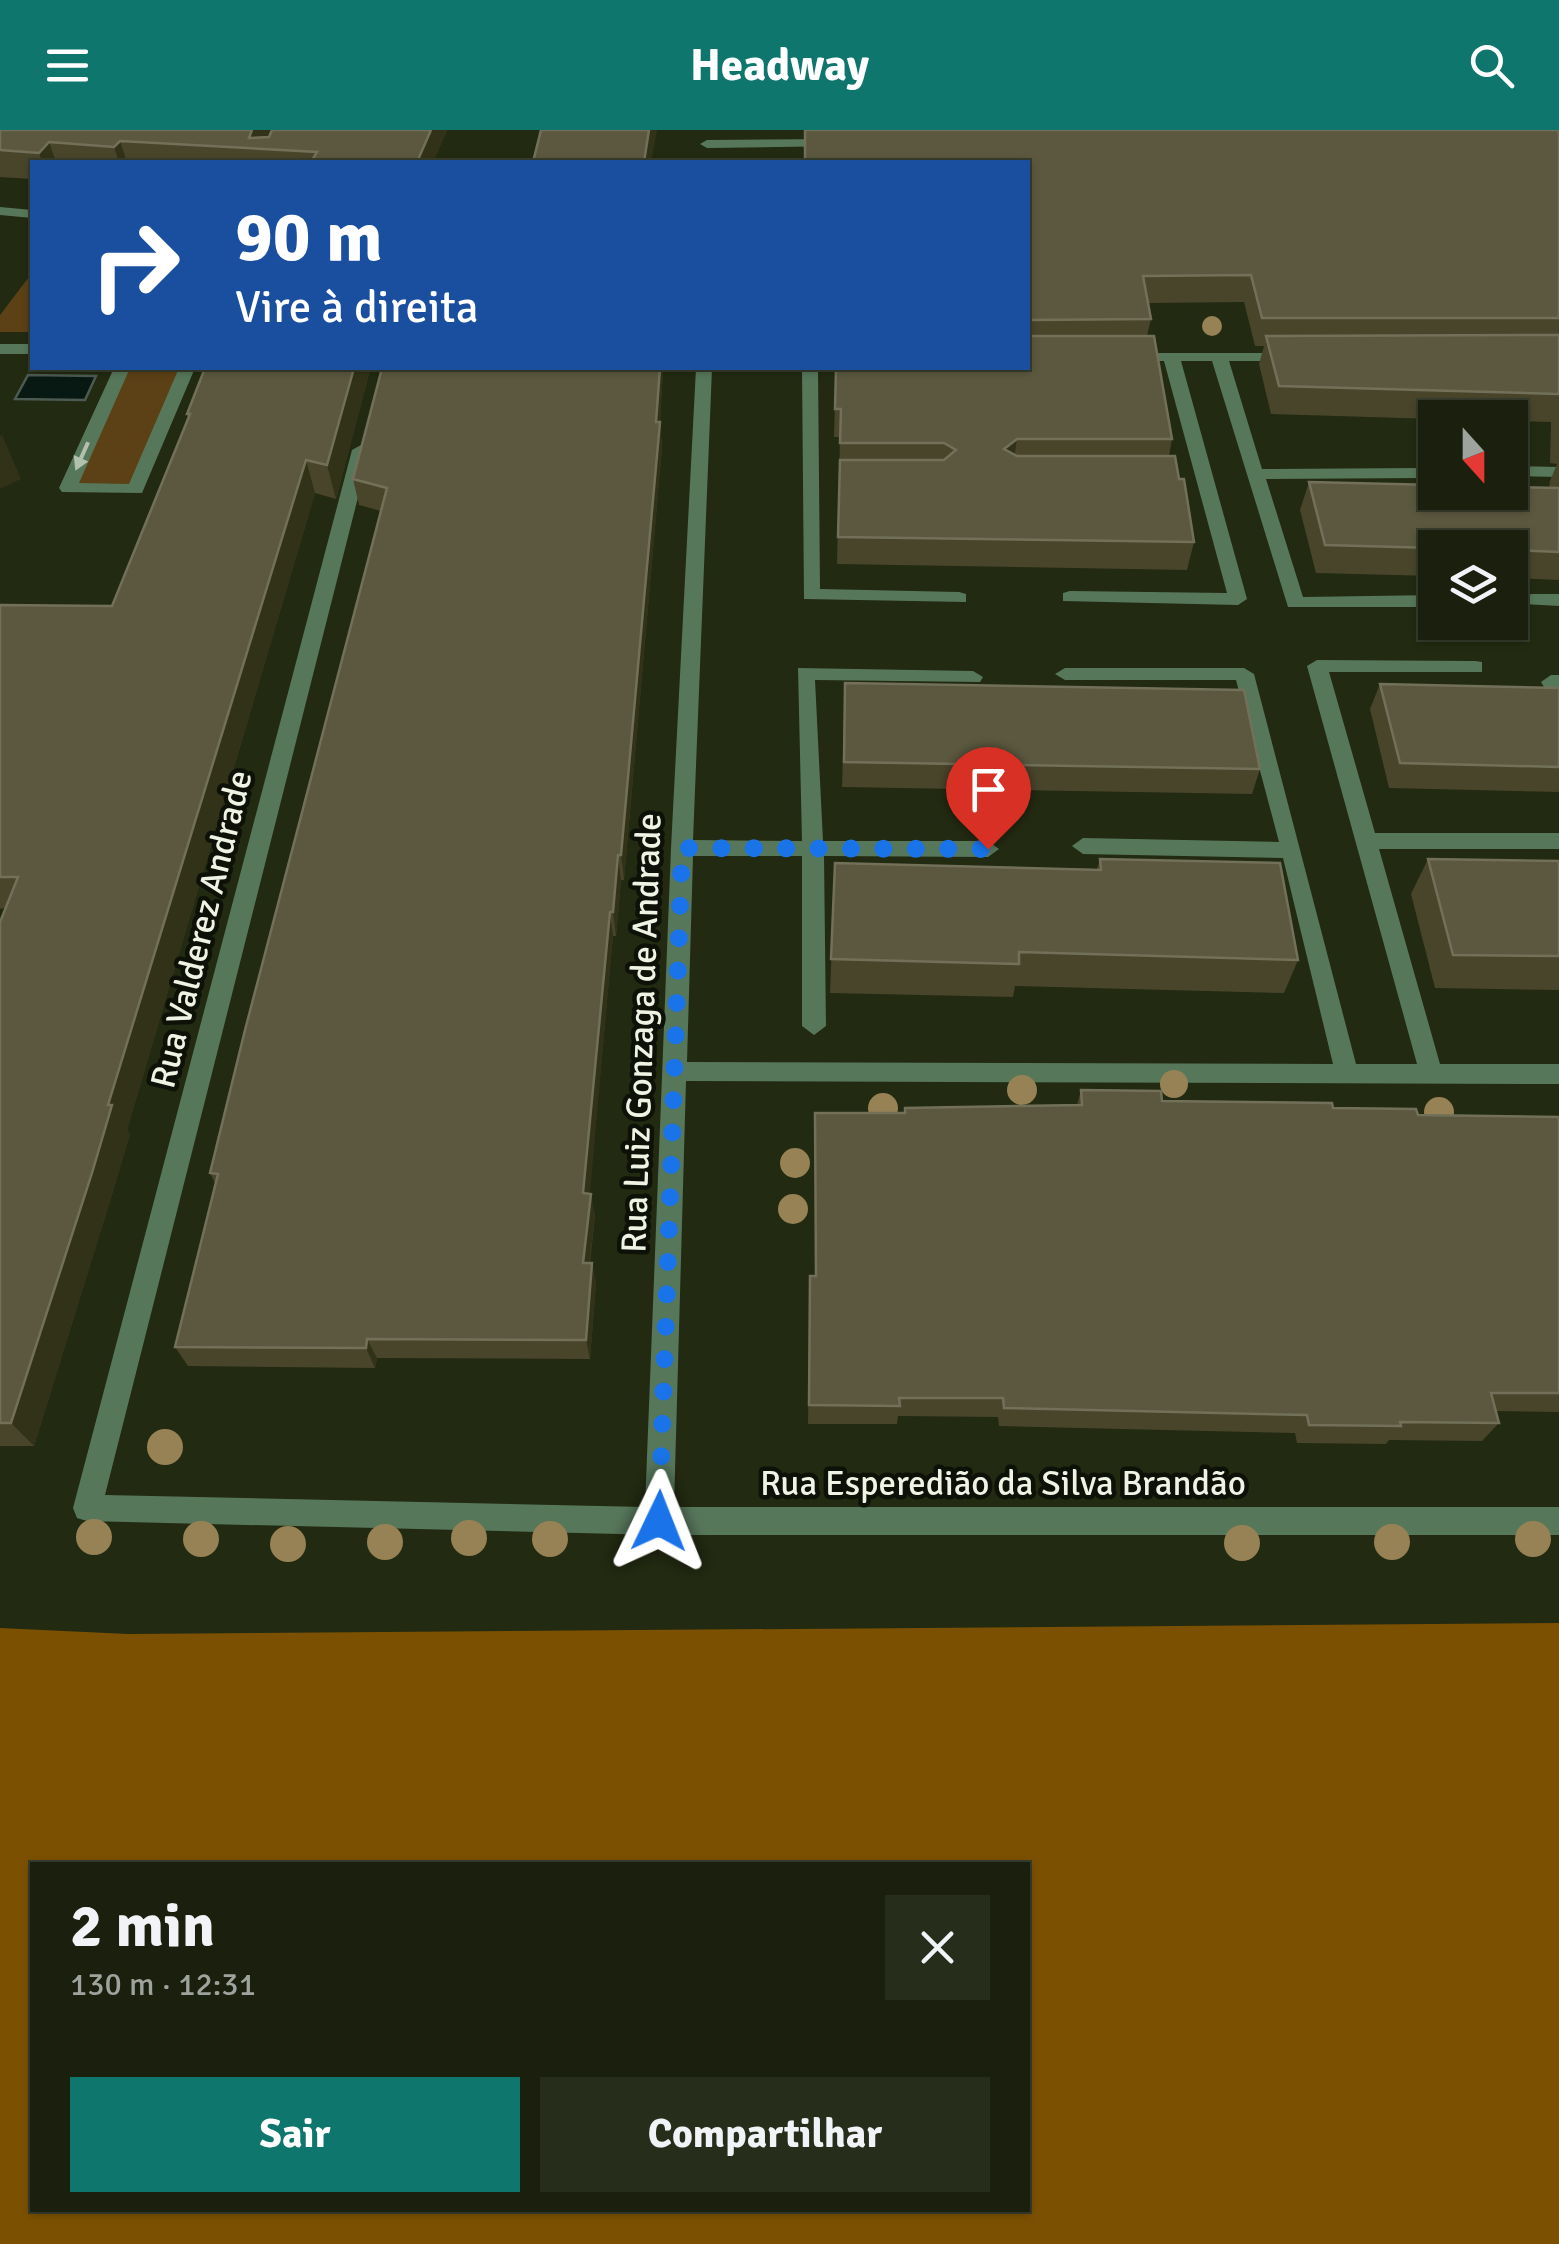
<!DOCTYPE html>
<html lang="pt">
<head>
<meta charset="utf-8">
<style>
  body { margin:0; font-family:Signika,sans-serif; background:#272d1b; color:#f1f3f6; height:100vh; display:flex; flex-direction:column; font-size:38px; white-space:nowrap }
  * { box-sizing:border-box; margin:0 }
  p { font-size:32px; color:#9fa39d }
  .icon { flex:none; width:55px; height:55px; fill:none; stroke:currentColor; stroke-width:2; stroke-linecap:round; stroke-linejoin:round }
  .map { position:relative; flex:1; overflow:hidden }
  .side { position:absolute; left:30px; top:1732px; width:1000px; height:350px; display:flex; flex-direction:column; background:#1a200d; border-radius:0px; box-shadow:0 2px 8px #0004,0 0 0 2px #383e2e }
  .side>* { flex:none }
  .banner { position:absolute; left:30px; top:30px; width:1000px; height:210px; border-radius:0px; box-shadow:0 2px 8px #0004,0 0 0 2px #383e2e; background:#1a4fa0; color:#fff; overflow:hidden }
  .needle { width:65px; rotate:159deg }
  .fabs { position:absolute; left:1418px; top:270px; display:grid; gap:20px }
  .fabs a { display:grid; place-items:center; width:110px; height:110px; border-radius:0px; background:#1a200d; box-shadow:0 2px 8px #0004,0 0 0 2px #383e2e; font-size:50px }
  .pin { position:absolute; display:grid; place-items:center; width:85px; height:85px; color:#fff; margin:-102px -42px; border-radius:50% 50% 50% 0; rotate:-45deg; box-shadow:0 0 10px #0007 }
  .pin .icon { rotate:45deg }
  .me { position:absolute; width:110px; margin:-55px; rotate:2deg; stroke-linejoin:round; filter:drop-shadow(0 0 8px #0008) }
  .turn { display:flex; align-items:center; gap:35px; height:210px; padding:0 40px; font-size:45px }
  .turn .icon { width:130px; height:130px; stroke-width:2.5 }
  .turn b { display:block; font-size:70px; line-height:85px }
  .round { display:grid; place-items:center; flex:none; width:105px; height:105px; border-radius:0px; background:#272d1b }
  .summary { display:flex; align-items:center; justify-content:space-between; height:170px; padding:0 40px }
  h1 { font-size:60px; font-weight:700; line-height:75px }
  .action { display:flex; gap:20px; margin-top:auto; padding:20px 40px }
  .action a { flex:1; height:115px; border-radius:0px; background:#0f766e; color:#fff; font-size:40px; font-weight:700; line-height:115px; text-align:center }
  .action a+a { background:#272d1b; color:#f1f3f6 }
  header { display:flex; justify-content:space-between; align-items:center; height:130px; padding:0 40px; background:#0f766e; color:#fff; font-size:45px; font-weight:700 }
  .map>svg:first-child { display:block }
  .green { fill:#5c4016 }
  .forest { fill:#7b5000; fill-rule:evenodd }
  .water { fill:#081813; stroke:#4d5a52; stroke-width:2.5 }
  .lines { fill:none; stroke-linecap:round; stroke-linejoin:round }
  .minor { fill:#57775b; fill-rule:evenodd }
  .tree { fill:#978256 }
  .wall { fill:#49452b }
  .shaded-wall { fill:#323218 }
  .building { fill:#5b583f; stroke:#727059; stroke-width:2.5 }
  .oneway { fill:#b2c1ad }
  .route { stroke:#1a73e8; stroke-width:18; stroke-dasharray:0 32.4 }
  .labels { text-anchor:middle; stroke-width:9; stroke-linejoin:round; paint-order:stroke }
  .street-label { font-size:35px; fill:#eef3e4; stroke:#0d1107 }
</style>
</head>
<body>
<header><svg class="icon" aria-label="menu" viewBox="0 0 24 24"><path d="M4 6h16M4 12h16M4 18h16"/></svg>Headway<svg class="icon" aria-label="search" viewBox="0 0 24 24"><circle cx="10" cy="10" r="6"/><path d="M15 15l6 6"/></svg></header>
<div class="map">
<svg width="1559" height="2114" viewBox="0 0 1559 2114">
  <rect width="100%" height="100%" fill="#222a11"/>
  <g class="green">
    <polygon points="32,143 32,202 0,202 0,185"/>
    <polygon points="122,238 187,238 136,359 68,358"/>
  </g>
  <path class="forest" d="M1559 1493V2114H0V1498L128 1504ZM32 1735H1028V2080H32Z"/>
  <polygon class="water" points="28,245 96,246 85,270 15,269"/>
  <g class="lines">
    <g class="minor">
      <polygon points="839,9 846,13 844,16 707,18 700,14 707,10"/>
      <polygon points="0,77 32,80 32,88 0,85"/>
      <rect x="0" y="214" width="32" height="10"/>
      <polygon points="1118,223 1300,223 1302,226 1294,231 1229,231 1262,339 1422,338 1431,343 1422,348 1266,349 1303,467 1435,465 1435,477 1288,477 1212,231 1181,231 1247,469 1238,475 1063,471 1063,463 1070,461 1227,463 1164,231 1124,231 1116,226"/>
      <polygon points="114,238 130,238 79,353 129,354 179,238 195,238 142,363 62,362 59,358"/>
      <polygon points="696,238 712,238 693,710 802,711 798,538 973,541 983,547 980,552 815,550 823,711 988,711 999,719 988,727 824,726 826,896 814,905 802,896 802,726 693,726 687,932 1333,934 1283,728 1083,724 1072,716 1083,708 1279,712 1236,550 1065,550 1055,544 1065,538 1244,538 1254,544 1356,934 1417,934 1307,536 1317,530 1475,531 1482,532 1482,542 1329,542 1375,703 1559,703 1559,719 1379,719 1440,934 1559,934 1559,954 686,951 674,1377 1559,1377 1559,1405 659,1405 87,1391 77,1388 73,1378 352,320 361,315 370,320 105,1365 645,1377 671,718"/>
      <polygon points="802,238 818,238 820,459 959,462 966,464 966,472 804,469"/>
      <polygon points="1510,336 1559,337 1559,347 1510,346"/>
      <polygon points="1531,464 1559,464 1559,476 1524,474 1522,470"/>
      <polygon points="1551,545 1559,545 1559,559 1544,557 1541,552"/>
    </g>
  </g>
  <g class="tree">
    <circle cx="1212" cy="196" r="10"/>
    <circle cx="1174" cy="954" r="14"/>
    <circle cx="1022" cy="960" r="15"/>
    <circle cx="883" cy="978" r="15"/>
    <circle cx="1439" cy="982" r="15"/>
    <circle cx="795" cy="1033" r="15"/>
    <circle cx="793" cy="1079" r="15"/>
    <circle cx="165" cy="1317" r="18"/>
    <circle cx="94" cy="1407" r="18"/>
    <circle cx="469" cy="1408" r="18"/>
    <circle cx="201" cy="1409" r="18"/>
    <circle cx="550" cy="1409" r="18"/>
    <circle cx="1533" cy="1409" r="18"/>
    <circle cx="385" cy="1412" r="18"/>
    <circle cx="1392" cy="1412" r="18"/>
    <circle cx="1242" cy="1413" r="18"/>
    <circle cx="288" cy="1414" r="18"/>
  </g>
  <g class="wall">
    <polygon points="0,0 447,0 433,32 32,32 32,49 0,47"/>
    <polygon points="804,0 1559,0 1559,450 1510,448 1510,418 1435,418 1435,446 1316,443 1300,380 1309,352 1549,358 1550,351 1557,334 1550,333 1551,292 1510,291 1510,288 1435,289 1271,284 1259,234 1264,216 1255,216 1244,172 1148,173 1151,189 1147,206 1172,309 1169,326 1179,349 1194,412 1187,440 837,434 840,307 834,307 836,238 1028,238 804,32"/>
    <polygon points="205,238 369,238 370,240 336,369 315,363 127,1000 130,1004 110,1071 34,1316 0,1316 0,792 5,778 0,779 0,475 112,476 188,289 187,284"/>
    <polygon points="382,238 663,238 660,292 662,317 624,750 621,750 616,806 613,806 589,1064 595,1085 590,1133 592,1133 596,1154 590,1229 377,1228 375,1238 188,1236 175,1217 215,1053 210,1043 381,381 359,375 353,349"/>
    <polygon points="845,553 1260,639 1252,664 842,657"/>
    <polygon points="1380,554 1559,558 1559,662 1389,658 1370,579"/>
    <polygon points="1100,729 1298,830 1284,863 1015,856 1013,867 830,863 835,733 1097,739"/>
    <polygon points="1428,729 1559,731 1559,860 1435,858 1411,764"/>
    <polygon points="1081,960 1162,971 1333,978 1418,985 1559,987 1559,1282 1496,1281 1499,1293 1482,1311 1389,1310 1386,1314 1297,1313 1295,1303 999,1296 998,1287 898,1286 897,1294 808,1294 810,1146 815,1146 815,983 905,983 905,978 1077,975"/>
  </g>
  <g class="shaded-wall">
    <polygon points="252,0 272,0 263,19 249,8"/>
    <polygon points="431,0 447,0 433,32 417,32"/>
    <polygon points="649,0 657,0 651,32 644,32"/>
    <polygon points="120,11 127,32 119,32 114,17"/>
    <polygon points="49,12 56,32 42,32 39,23"/>
    <polygon points="354,238 369,238 370,240 336,369 327,335"/>
    <polygon points="660,238 663,238 663,243 658,317 656,292"/>
    <polygon points="660,292 662,317 624,750 621,725"/>
    <polygon points="2,305 21,349 0,359 0,306"/>
    <polygon points="1017,309 1013,336 1004,319"/>
    <polygon points="306,330 315,363 127,1000 130,1004 110,1071 34,1316 11,1293"/>
    <polygon points="618,725 621,750 616,806 613,782"/>
    <polygon points="610,782 613,806 588,1085 583,1063"/>
    <polygon points="591,1064 595,1085 587,1154 583,1133"/>
    <polygon points="592,1133 596,1154 590,1229 586,1210"/>
    <polygon points="367,1209 377,1228 375,1238 366,1218"/>
  </g>
  <g class="building">
    <polygon points="0,0 252,0 249,8 269,7 272,0 431,0 417,32 311,32 317,22 120,11 114,17 49,12 39,23 0,20"/>
    <polygon points="541,0 649,0 644,32 533,32"/>
    <polygon points="805,0 1559,0 1559,188 1262,188 1251,145 1143,146 1151,189 1029,190 1028,203 1032,206 1154,206 1172,309 1017,309 1004,319 1017,326 1175,326 1179,349 1184,349 1194,412 838,407 840,330 944,330 956,320 944,313 840,313 841,279 835,279 836,238 1028,238 1028,32 805,32"/>
    <polygon points="1559,205 1559,264 1279,256 1266,206"/>
    <polygon points="205,238 354,238 327,335 306,330 108,975 112,975 92,1043 11,1293 0,1293 0,792 18,747 0,747 0,475 112,476 190,284 187,284"/>
    <polygon points="382,238 660,238 656,292 660,292 621,725 618,725 613,782 610,782 583,1063 591,1064 583,1133 592,1133 586,1210 367,1209 366,1218 175,1217 218,1044 210,1043 245,900 387,358 353,349"/>
    <polygon points="1309,352 1435,355 1435,362 1510,362 1510,357 1559,358 1559,422 1510,420 1510,418 1435,418 1325,415"/>
    <polygon points="845,553 1244,560 1260,639 844,632"/>
    <polygon points="1380,554 1559,558 1559,637 1400,633"/>
    <polygon points="1100,729 1280,733 1298,830 1019,822 1019,834 831,829 835,733 1101,740"/>
    <polygon points="1428,729 1559,731 1559,826 1453,825"/>
    <polygon points="1081,960 1161,961 1162,971 1332,973 1333,978 1416,979 1418,985 1559,987 1559,1263 1491,1263 1499,1293 1400,1292 1401,1296 1309,1295 1307,1285 1004,1278 1003,1268 899,1268 900,1276 809,1275 810,1146 816,1146 815,983 905,983 905,978 1082,975"/>
  </g>
  <defs><path id="oneway-solid" d="M-6-.8H1V-3.2L6.5 0L1 3.2V.8H-6Z" transform="scale(2.5)"/></defs>
  <use class="oneway" href="#oneway-solid" transform="translate(82 326) rotate(114)"/>
  <g class="lines">
    <polyline class="route" points="659,1391 682,718 988,719"/>
  </g>
  <g class="labels">
    <g class="street-label">
      <text transform="translate(201 799) rotate(-76)" y="12">Rua Valderez Andrade</text>
      <text transform="translate(641 903) rotate(-88)" y="12">Rua Luiz Gonzaga de Andrade</text>
      <text x="1003" y="1365">Rua Esperedião da Silva Brandão</text>
    </g>
  </g>
</svg>
<div class="fabs">
<a><svg class="needle" viewBox="-14 -14 28 28"><path d="M0-13l5 13h-10z" fill="#e53935"/><path d="M0 13l5-13h-10z" fill="#9fa39d"/></svg></a>
<a><svg class="icon" aria-label="layers" viewBox="0 0 24 24"><path d="M12 4l9 5-9 5-9-5zM3 14l9 5 9-5"/></svg></a>
</div>
<div class="pin" style="left:988px;top:719px;background:#d93025"><svg class="icon" aria-label="arrive" viewBox="0 0 24 24"><path d="M6 21V4h12l-3 4 3 4H6"/></svg></div>
<svg class="me" style="left:659px;top:1391px" viewBox="-20 -20 40 40"><path d="M0-17L14 15 0 8-14 15z" fill="#1a73e8" stroke="#fff" stroke-width="4"/></svg>
<div class="banner">
<div class="turn"><svg class="icon" aria-label="right" viewBox="0 0 24 24"><path d="M7 20v-9h11M14 6l5 5-5 5"/></svg><div><b>90 m</b>Vire à direita</div></div>
</div>
<section class="side">
<div class="summary"><div><h1>2 min</h1><p>130 m · 12:31</p></div><a class="round"><svg class="icon" aria-label="close" viewBox="0 0 24 24"><path d="M6 6l12 12M18 6L6 18"/></svg></a></div>
<div class="action"><a>Sair</a><a>Compartilhar</a></div>
</section>
</div>
</body>
</html>
